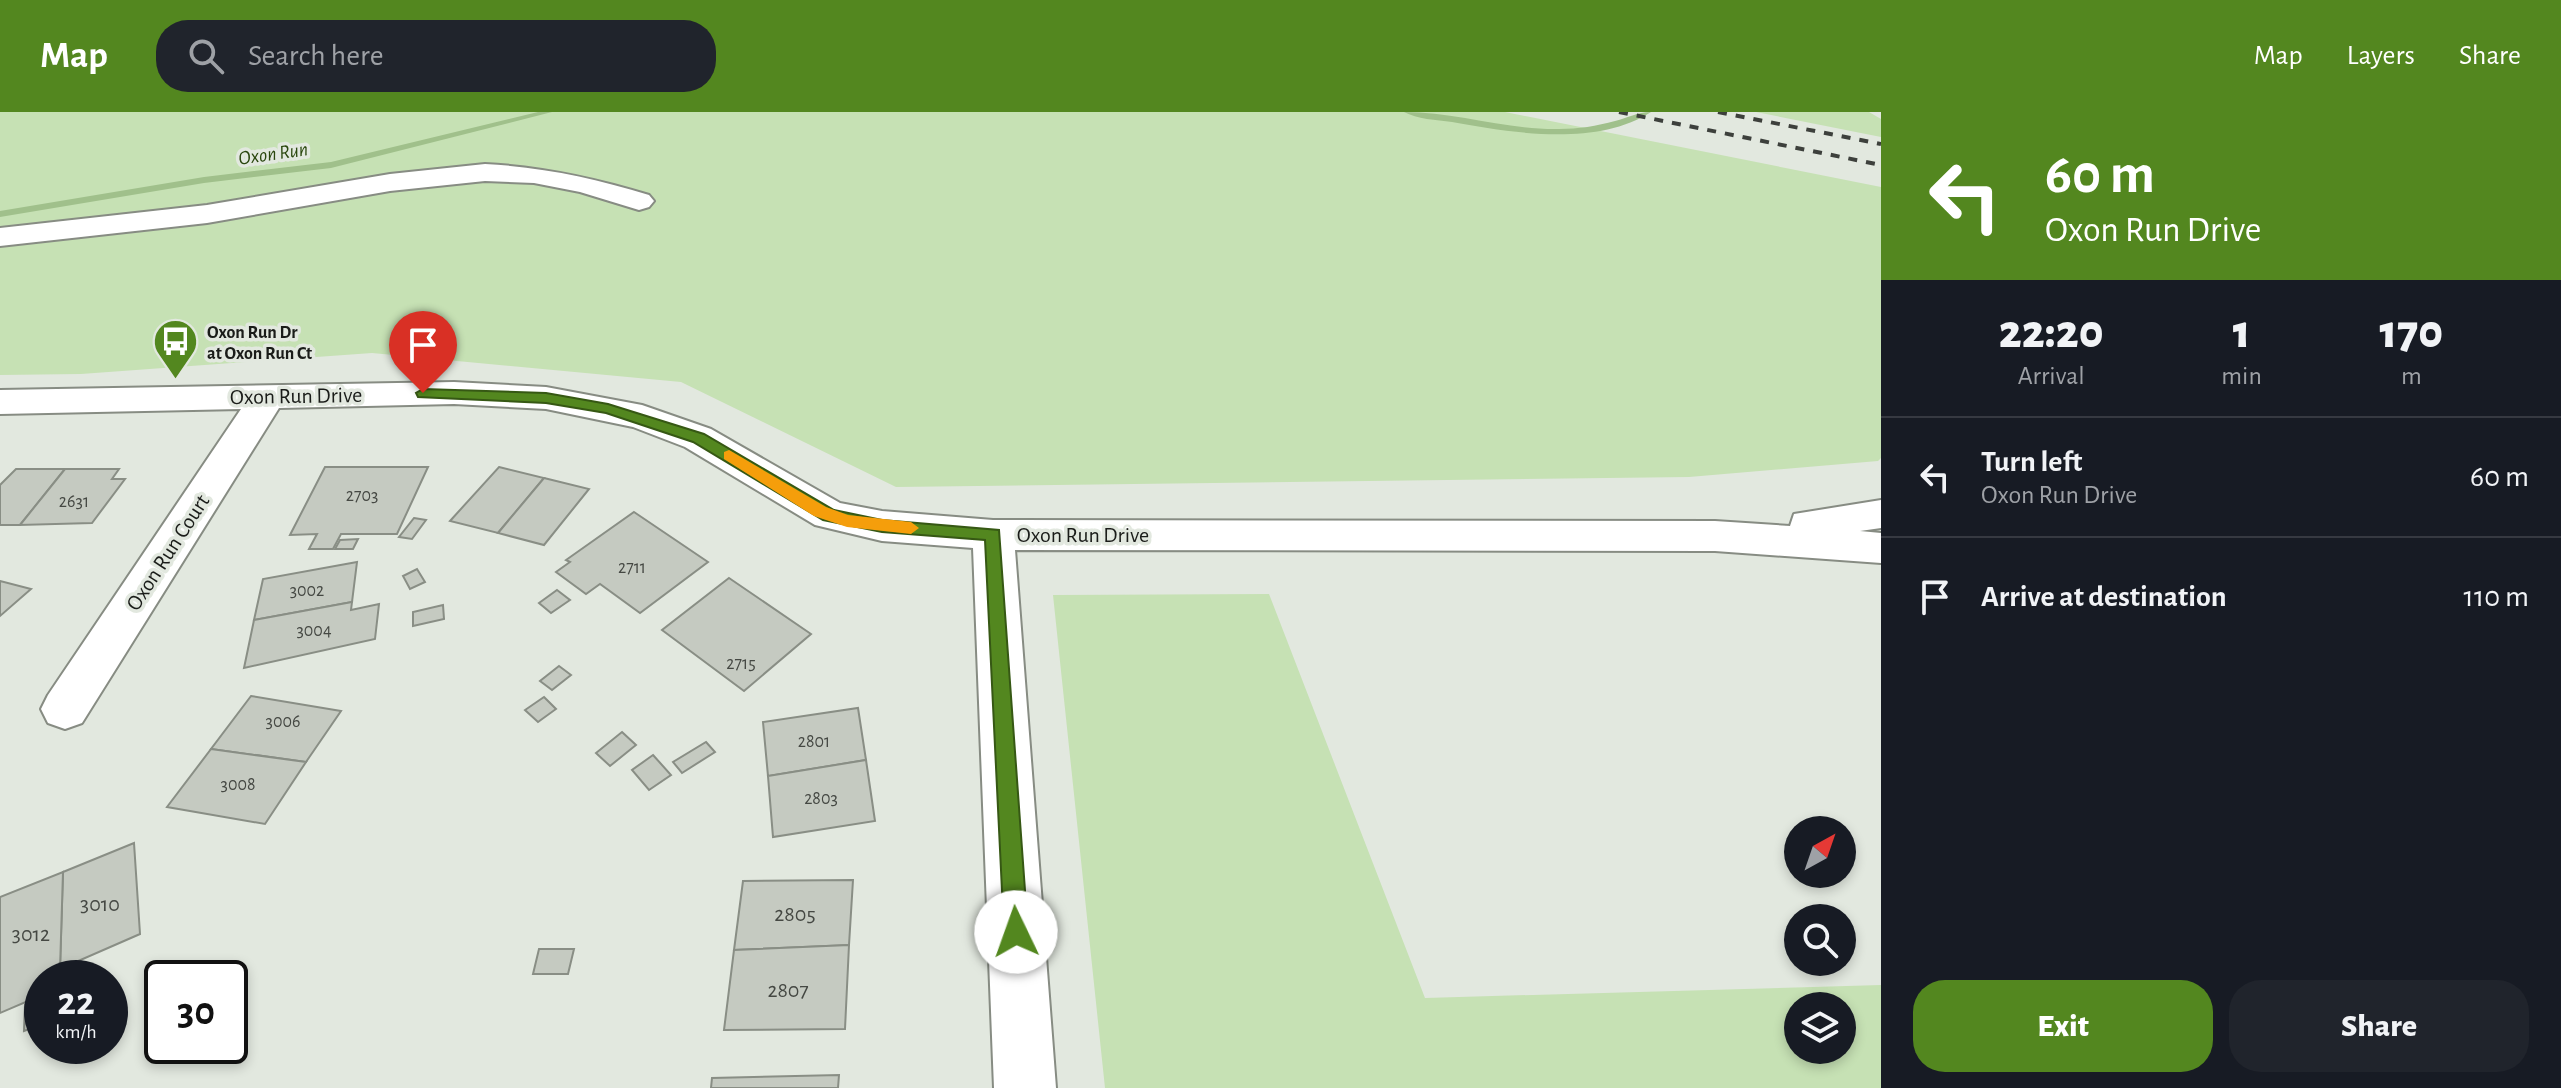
<!DOCTYPE html>
<html lang="en">
<head>
<meta charset="utf-8">
<style>
  body { margin:0; font-family:"Alegreya Sans",sans-serif; background:#20242c; color:#f1f3f6; height:100vh; display:flex; flex-direction:column; font-size:30px; white-space:nowrap }
  * { box-sizing:border-box; margin:0 }
  p { font-size:26px; color:#9ea1a6 }
  .icon { flex:none; width:44px; height:44px; fill:none; stroke:currentColor; stroke-width:2; stroke-linecap:round; stroke-linejoin:round }
  .map { position:relative; flex:1; overflow:hidden }
  .sheet { display:flex; flex-direction:column; background:#171b24; width:680px }
  .sheet>* { flex:none }
  .guide { background:#53871f; color:#fff; overflow:hidden }
  .needle { width:52px; rotate:40deg }
  .fabs { position:absolute; left:1784px; top:704px; display:grid; gap:16px }
  .fabs a { display:grid; place-items:center; width:72px; height:72px; border-radius:50%; background:#171b24; box-shadow:0 4px 12px #0003; font-size:40px }
  .speed { position:absolute; left:24px; top:848px; display:flex; gap:16px; font-size:40px; font-weight:700; text-align:center }
  .speed>* { display:grid; place-content:center; width:104px; height:104px; border-radius:50%; background:#171b24; box-shadow:0 4px 12px #0003; line-height:1 }
  .speed small { font-size:20px; font-weight:400 }
  .speed .limit { border:4px solid #111; border-radius:12px; background:#fff; color:#111 }
  .pin { position:absolute; display:grid; place-items:center; width:68px; height:68px; color:#fff; margin:-82px -34px; border-radius:50% 50% 50% 0; rotate:-45deg; box-shadow:0 0 8px #0007 }
  .pin .icon { rotate:45deg }
  .me { position:absolute; width:88px; margin:-44px; rotate:357deg; stroke-linejoin:round; filter:drop-shadow(0 0 6px #0008) }
  .turn { display:flex; align-items:center; gap:28px; height:168px; padding:0 32px; font-size:36px }
  .turn .icon { width:104px; height:104px; stroke-width:2.5 }
  .turn b { display:block; font-size:56px; line-height:68px }
  .eta { display:flex; justify-content:space-evenly; align-items:center; height:136px; text-align:center }
  .eta b { font-size:48px; font-weight:800; line-height:56px }
  .primary-button { display:flex; gap:16px; margin-top:auto; padding:16px 32px }
  .primary-button a { flex:1; height:92px; border-radius:32px; background:#53871f; color:#fff; font-size:32px; font-weight:800; line-height:92px; text-align:center }
  .primary-button a+a { background:#20242c; color:#f1f3f6 }
  ul { padding:0; list-style:none }
  li { display:flex; align-items:center; gap:24px; height:120px; padding:0 32px; border-top:2px solid #363941 }
  li div { flex:1 }
  li b { display:block; font-size:30px }
  li em { font-style:normal }
  header { display:flex; align-items:center; gap:48px; box-sizing:border-box; height:112px; padding:0 40px; background:#53871f; color:#fff }
  header strong { font-size:38px }
  nav { display:flex; gap:44px; margin-inline-start:auto; font-size:28px }
  .search { width:560px; height:72px; background:#20242c; display:flex; align-items:center; gap:20px; box-sizing:border-box; padding:0 28px; border-radius:32px; color:#9ea1a6; font-size:30px }
  main { display:flex; flex:1; min-height:0 }
  .map>svg:first-child { display:block }
  .green { fill:#c6e1b4; fill-rule:evenodd }
  .lines { fill:none; stroke-linecap:round; stroke-linejoin:round }
  .stream { fill:#a0c08b; fill-rule:evenodd }
  .building { fill:#c5cac1; stroke:#898e85; stroke-width:2 }
  .minor-casing { stroke:#878c83; stroke-width:4 }
  .minor { fill:#fff; fill-rule:evenodd }
  .rail { stroke:#3d403c; stroke-width:4; stroke-dasharray:9 9; stroke-linecap:butt }
  .route { fill:#53871f; stroke:#365814; stroke-width:2 }
  .slow { fill:#f59e0b }
  .labels { text-anchor:middle; stroke-width:7; stroke-linejoin:round; paint-order:stroke }
  .far-poi-label { font-size:18px; font-weight:bold; fill:#1a1c19; stroke:#e2e8df; text-anchor:start }
  .number-label { font-size:18px; fill:#454843 }
  .far-water-label { font-size:20px; font-style:italic; fill:#2a470e; stroke:#e2e8df }
  .street-label { font-size:22px; fill:#1a1c19; stroke:#e2e8df }
  .near-number-label { font-size:22px; fill:#454843 }
</style>
</head>
<body>
<header>
<strong>Map</strong>
<div class="search"><svg class="icon" aria-label="search" viewBox="0 0 24 24"><circle cx="10" cy="10" r="6"/><path d="M15 15l6 6"/></svg>Search here</div>
<nav><a>Map</a><a>Layers</a><a>Share</a></nav>
</header>
<main>
<div class="map">
<svg width="1881" height="976" viewBox="0 0 1881 976">
  <rect width="100%" height="100%" fill="#e2e8df"/>
  <g class="green">
    <polygon points="0,0 1505,0 1881,75 1881,346 1878,349 1689,365 896,375 681,270 372,241 81,262 0,263"/>
    <polygon points="1756,0 1869,0 1881,7 1881,25"/>
    <path d="M1269 482 1425 886 1881 873V976H1105L1053 483ZM1798 894H1842V938H1798Z"/>
  </g>
  <g class="lines">
    <g class="stream">
      <polygon points="538,0 552,0 331,56 204,71 0,105 0,99 204,65 331,50"/>
      <path d="M1404 0C1456 0 1507 18 1559 17 1578 17 1597 14 1615 9 1628 6 1637 0 1651 0 1597 35 1512 21 1452 10 1436 8 1417 7 1404 0Z"/>
    </g>
  </g>
  <g class="building">
    <polygon points="325,355 428,355 397,422 341,422 333,437 309,437 317,422 290,423"/>
    <polygon points="499,355 544,366 498,421 450,409"/>
    <polygon points="16,357 65,357 20,413 0,413 0,373"/>
    <polygon points="65,357 119,357 112,367 125,367 92,411 20,413"/>
    <polygon points="544,366 589,377 544,433 498,421"/>
    <polygon points="634,400 708,450 640,501 600,472 586,482 556,460 570,450 566,448"/>
    <polygon points="414,406 426,408 412,427 399,425"/>
    <polygon points="358,427 353,437 335,437 340,428"/>
    <polygon points="357,450 352,490 254,508 263,467"/>
    <polygon points="417,457 425,470 410,477 403,464"/>
    <polygon points="729,466 811,522 744,579 662,518"/>
    <polygon points="0,469 31,477 0,504"/>
    <polygon points="557,478 570,488 551,501 539,491"/>
    <polygon points="352,490 351,498 379,492 375,527 244,556 254,508"/>
    <polygon points="443,493 444,507 413,514 413,500"/>
    <polygon points="559,554 571,563 552,578 540,569"/>
    <polygon points="251,584 341,599 306,650 211,637"/>
    <polygon points="544,585 556,597 538,610 525,598"/>
    <polygon points="858,596 866,648 768,664 763,610"/>
    <polygon points="622,620 636,633 610,654 596,641"/>
    <polygon points="706,630 715,640 682,661 673,650"/>
    <polygon points="211,637 306,650 265,712 167,695"/>
    <polygon points="653,643 671,663 649,678 632,658"/>
    <polygon points="866,648 875,709 773,725 768,664"/>
    <polygon points="134,731 140,822 60,857 63,760"/>
    <polygon points="63,760 60,857 54,859 53,866 42,866 42,883 0,901 0,785"/>
    <polygon points="853,768 849,833 734,838 743,769"/>
    <polygon points="849,833 845,917 724,918 734,838"/>
    <polygon points="539,837 574,837 568,862 533,862"/>
    <polygon points="42,886 42,912 24,919 25,893"/>
    <polygon points="839,963 838,976 711,976 712,966"/>
  </g>
  <g class="lines">
    <defs>
      <g id="minor">
        <path d="M485 52C543 55 594 66 649 83L654 89 649 95 639 98 580 80 534 71 485 69 390 79 207 111 0 134V116L207 93 390 62Z"/>
        <polygon points="454,270 546,275 642,293 711,317 840,391 882,399 993,408 1715,409 1790,414 1794,402 1881,388 1881,416 1860,419 1881,421 1881,451 1715,439 1015,438 1056,976 994,976 973,436 882,429 815,413 685,335 633,315 546,297 454,292 279,296 82,611 65,617 48,611 41,597 48,583 241,297 0,302 0,278"/>
      </g>
    </defs>
    <use href="#minor" class="minor-casing"/>
    <use href="#minor" class="minor"/>
    <g class="rail">
      <polyline points="1619,0 1881,53"/>
      <polyline points="1718,0 1881,32"/>
    </g>
  </g>
  <polygon class="route" points="423,277 546,281 608,292 704,322 834,398 882,408 999,418 1028,820 1024,828 1016,831 1008,828 1004,820 985,428 882,420 823,408 693,330 606,301 546,291 418,285 416,281"/>
  <polygon class="slow" points="729,338 826,395 848,403 911,410 919,416 911,422 847,415 814,404 724,347 724,340"/>
  <defs>
    <symbol id="bus-pin" viewBox="-11 -11 22 30"><path d="M0 17L-7.5 6A9.5 9.5 0 1 1 7.5 6Z" fill="#53871f" stroke="#e2e8df"/><path d="M-5-6H5V4H4V6H2V4H-2V6H-4V4H-5ZM-3.5-4V0h7V-4ZM-3.5 1.2v1.5H-2V1.2ZM2 1.2v1.5H3.5V1.2Z" fill="#fff"/></symbol>
  </defs>
  <g fill-rule="evenodd">
    <use href="#bus-pin" x="150" y="204" width="51" height="69"/>
  </g>
  <g class="labels">
    <g class="far-poi-label">
      <text x="207" y="226">Oxon Run Dr<tspan x="207" dy="21">at Oxon Run Ct</tspan></text>
    </g>
    <g class="number-label">
      <text x="362" y="389">2703</text>
      <text x="74" y="395">2631</text>
      <text x="632" y="461">2711</text>
      <text x="307" y="484">3002</text>
      <text x="314" y="524">3004</text>
      <text x="741" y="557">2715</text>
      <text x="283" y="615">3006</text>
      <text x="814" y="635">2801</text>
      <text x="238" y="678">3008</text>
      <text x="821" y="692">2803</text>
    </g>
    <g class="far-water-label">
      <text transform="translate(273 41) rotate(-8)" y="7">Oxon Run</text>
    </g>
    <g class="street-label">
      <text transform="translate(296 283) rotate(-1)" y="8">Oxon Run Drive</text>
      <text x="1083" y="430">Oxon Run Drive</text>
      <text transform="translate(167 440) rotate(-57)" y="8">Oxon Run Court</text>
    </g>
    <g class="near-number-label">
      <text x="100" y="799">3010</text>
      <text x="795" y="809">2805</text>
      <text x="31" y="829">3012</text>
      <text x="788" y="885">2807</text>
    </g>
  </g>
</svg>
<div class="fabs">
<a><svg class="needle" viewBox="-14 -14 28 28"><path d="M0-13l5 13h-10z" fill="#e53935"/><path d="M0 13l5-13h-10z" fill="#9ea1a6"/></svg></a>
<a><svg class="icon" aria-label="search" viewBox="0 0 24 24"><circle cx="10" cy="10" r="6"/><path d="M15 15l6 6"/></svg></a>
<a><svg class="icon" aria-label="layers" viewBox="0 0 24 24"><path d="M12 4l9 5-9 5-9-5zM3 14l9 5 9-5"/></svg></a>
</div>
<div class="speed"><div>22<small>km/h</small></div><div class="limit">30</div></div>
<div class="pin" style="left:423px;top:281px;background:#d93025"><svg class="icon" aria-label="arrive" viewBox="0 0 24 24"><path d="M6 21V4h12l-3 4 3 4H6"/></svg></div>
<svg class="me" style="left:1016px;top:820px" viewBox="-20 -20 40 40"><circle r="19" fill="#fff"/><path d="M0-13L10 11 0 6-10 11z" fill="#53871f"/></svg>
</div>
<section class="sheet">
<div class="guide">
<div class="turn"><svg class="icon" aria-label="left" viewBox="0 0 24 24"><path d="M17 20v-9H6M10 6l-5 5 5 5"/></svg><div><b>60 m</b>Oxon Run Drive</div></div>
</div>
<div class="eta">
<div><b>22:20</b><p>Arrival</p></div>
<div><b>1</b><p>min</p></div>
<div><b>170</b><p>m</p></div>
</div>
<ul>
<li><svg class="icon" aria-label="left" viewBox="0 0 24 24"><path d="M17 20v-9H6M10 6l-5 5 5 5"/></svg><div><b>Turn left</b><p>Oxon Run Drive</p></div><em>60 m</em></li>
<li><svg class="icon" aria-label="arrive" viewBox="0 0 24 24"><path d="M6 21V4h12l-3 4 3 4H6"/></svg><div><b>Arrive at destination</b></div><em>110 m</em></li>
</ul>
<div class="primary-button"><a>Exit</a><a>Share</a></div>
</section>
</main>
</body>
</html>
